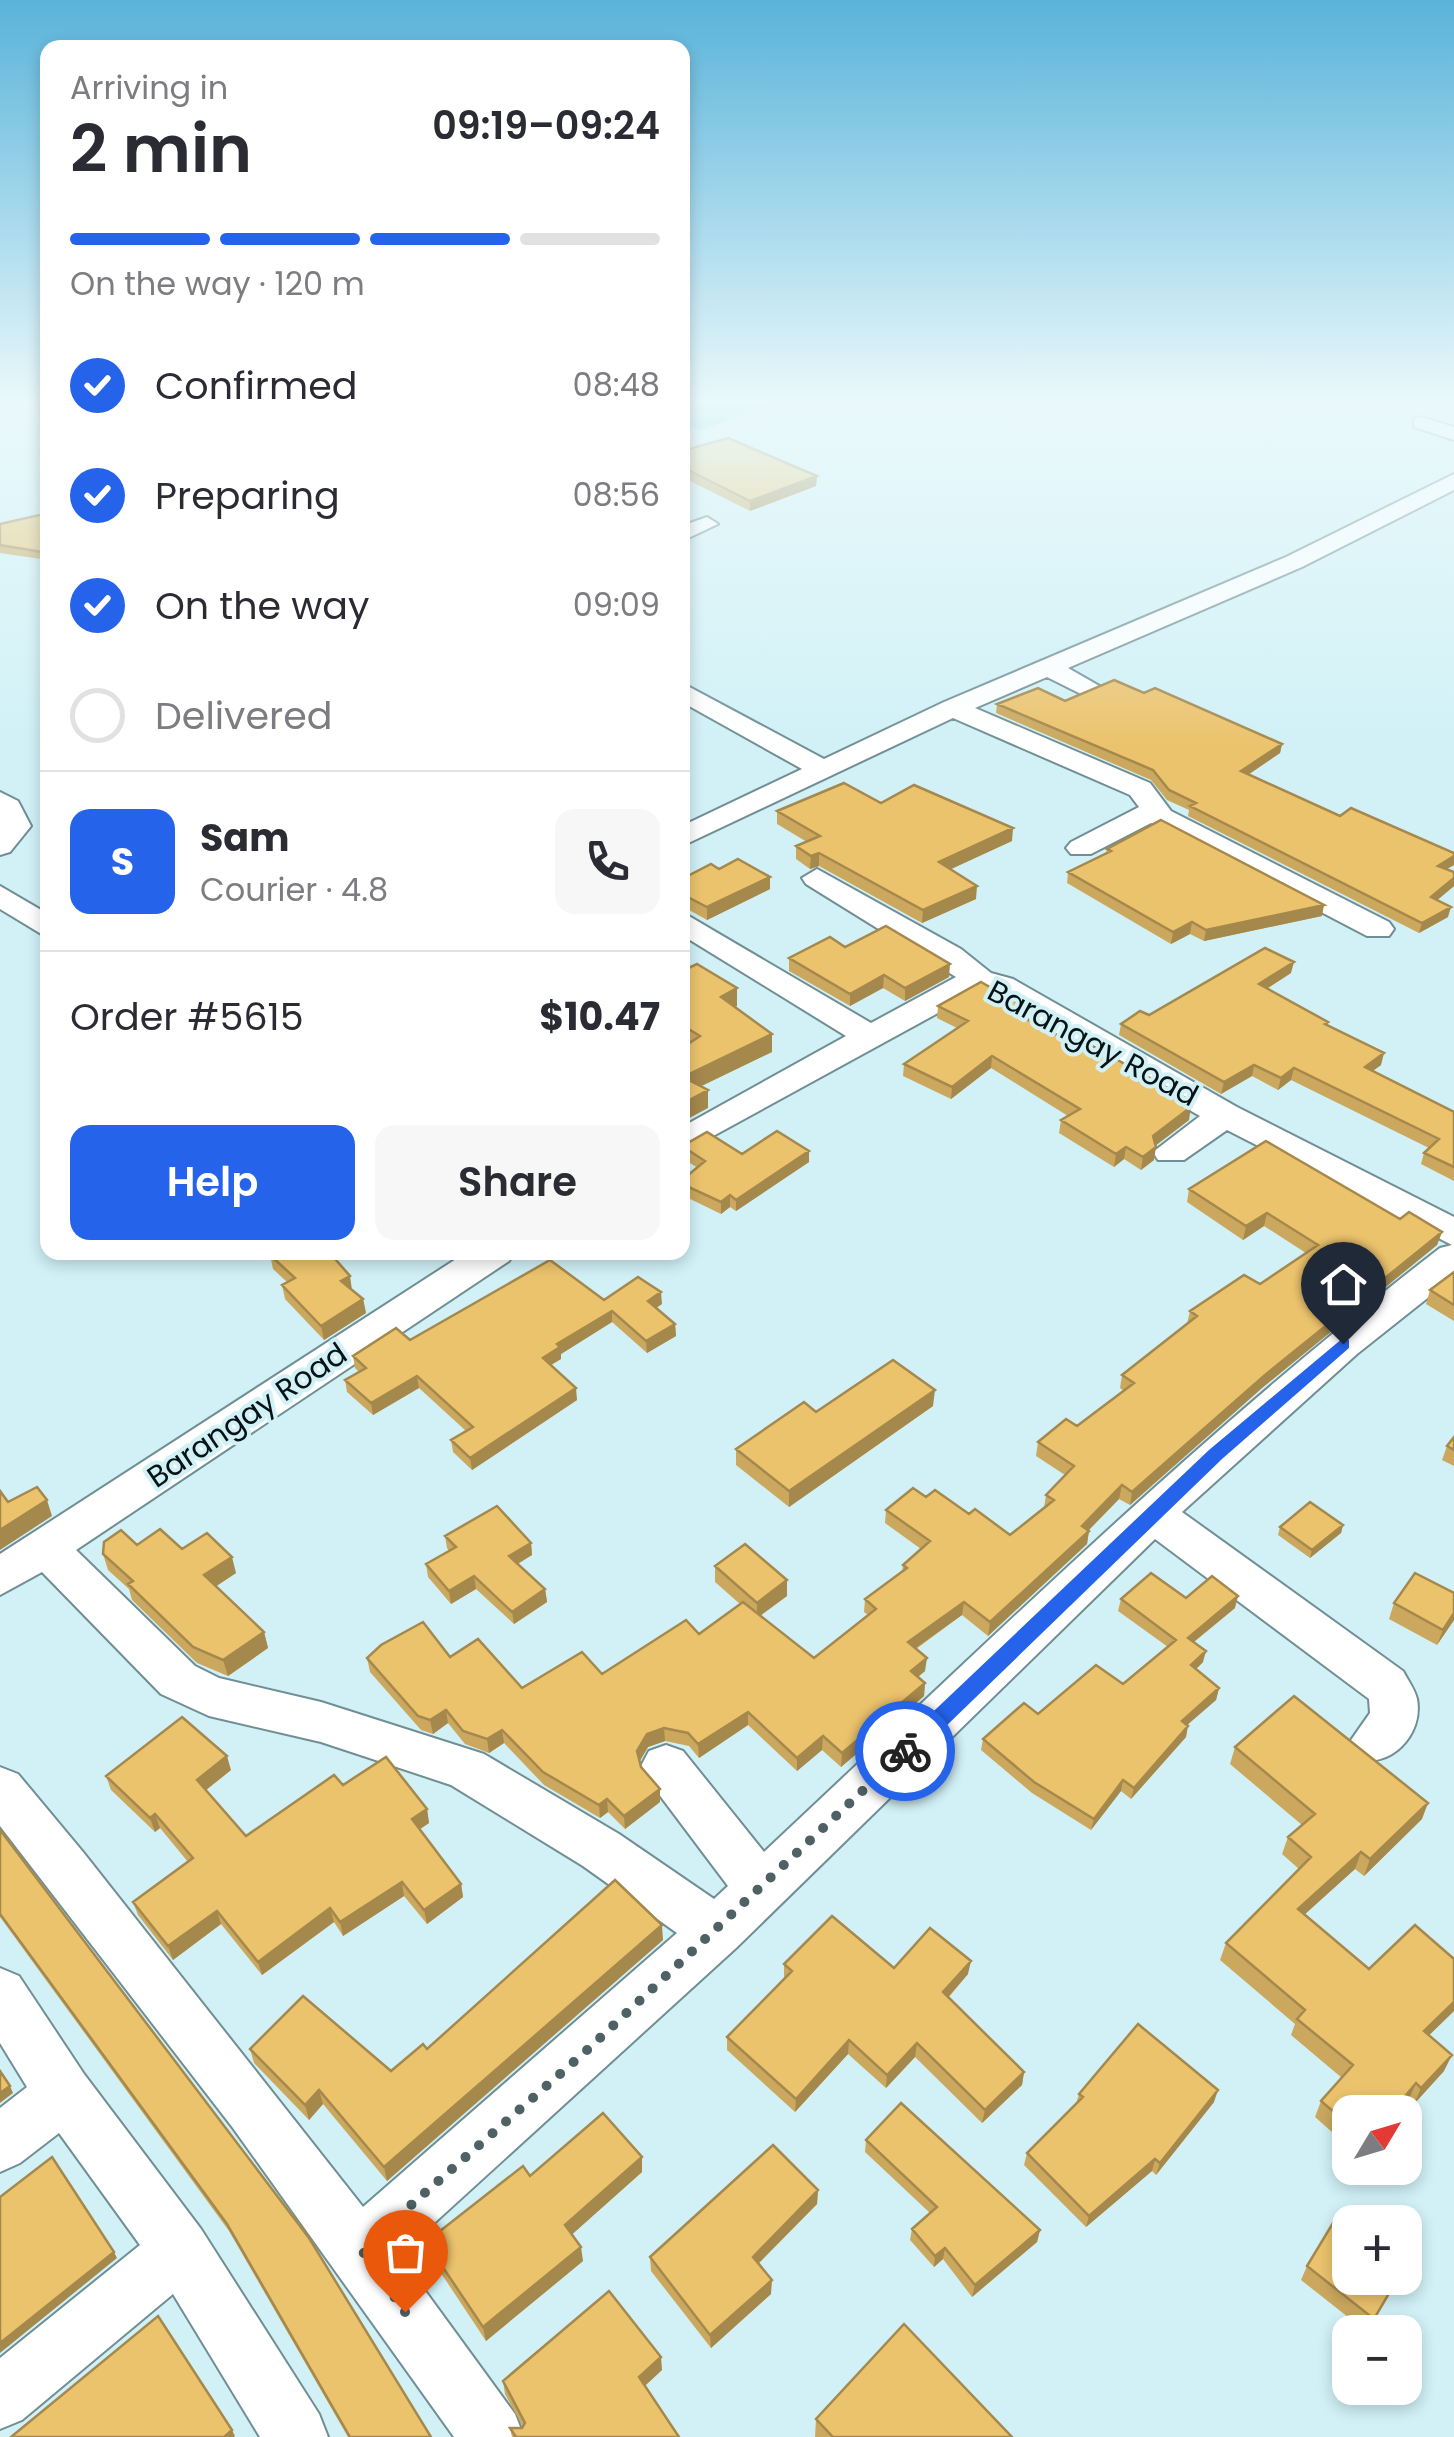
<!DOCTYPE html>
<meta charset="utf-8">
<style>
:root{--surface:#fff;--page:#f7f7f7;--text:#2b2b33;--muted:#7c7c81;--line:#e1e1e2;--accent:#2563eb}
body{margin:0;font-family:Poppins,sans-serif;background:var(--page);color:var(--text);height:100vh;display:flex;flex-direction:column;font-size:38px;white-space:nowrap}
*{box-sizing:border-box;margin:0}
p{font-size:32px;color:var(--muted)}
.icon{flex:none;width:55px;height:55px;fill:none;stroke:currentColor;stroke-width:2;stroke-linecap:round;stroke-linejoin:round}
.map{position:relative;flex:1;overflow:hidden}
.panel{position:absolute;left:40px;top:40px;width:650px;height:1220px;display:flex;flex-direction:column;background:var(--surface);border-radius:20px;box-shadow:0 5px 15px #0003}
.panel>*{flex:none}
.needle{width:65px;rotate:52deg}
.controls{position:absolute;left:1332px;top:2095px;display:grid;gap:20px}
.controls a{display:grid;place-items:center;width:90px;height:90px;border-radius:20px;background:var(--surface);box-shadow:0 5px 15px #0003;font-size:50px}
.pin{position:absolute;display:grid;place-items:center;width:85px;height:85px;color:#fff;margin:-102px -42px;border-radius:50% 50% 50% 0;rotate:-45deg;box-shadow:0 0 10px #0007}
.pin .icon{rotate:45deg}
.courier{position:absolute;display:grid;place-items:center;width:100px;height:100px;margin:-50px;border:8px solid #2563eb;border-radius:50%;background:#fff;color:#222;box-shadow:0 2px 12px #0007}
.summary em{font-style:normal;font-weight:600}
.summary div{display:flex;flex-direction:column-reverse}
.summary{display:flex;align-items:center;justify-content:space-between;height:170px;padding:0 30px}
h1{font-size:65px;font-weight:600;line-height:75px}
.bar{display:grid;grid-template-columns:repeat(4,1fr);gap:15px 10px;align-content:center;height:120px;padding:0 30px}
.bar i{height:12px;border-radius:8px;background:var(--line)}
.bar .active{background:var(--accent)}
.bar p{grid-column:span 4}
.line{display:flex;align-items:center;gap:25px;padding:0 30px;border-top:2px solid var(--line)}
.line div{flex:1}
.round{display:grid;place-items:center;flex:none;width:105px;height:105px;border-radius:20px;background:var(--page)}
ol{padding:0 30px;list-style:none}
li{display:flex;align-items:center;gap:30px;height:110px}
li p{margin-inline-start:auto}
li .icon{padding:10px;border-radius:50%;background:var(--accent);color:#fff;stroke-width:4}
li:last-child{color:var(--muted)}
li i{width:55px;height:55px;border:5px solid var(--line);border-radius:50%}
.cta{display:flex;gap:20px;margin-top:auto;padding:20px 30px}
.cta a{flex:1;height:115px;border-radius:20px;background:var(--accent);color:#fff;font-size:40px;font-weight:600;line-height:115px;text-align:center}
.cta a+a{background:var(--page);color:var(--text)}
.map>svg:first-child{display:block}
</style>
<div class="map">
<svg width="1454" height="2437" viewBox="0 0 1454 2437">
<rect width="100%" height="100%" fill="#d1f1f7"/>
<path fill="#5dd1e3" d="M682,405H772L701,430L683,424Z"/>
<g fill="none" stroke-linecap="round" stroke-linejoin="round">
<defs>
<path id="minor" d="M1421,417L1454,427V440L1414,427V419Z
M1454,474V490L1302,567L1068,668L1103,688L1099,694H1081L1047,677L975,708L1150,783L1171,811L1389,922L1394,929L1389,936H1367L1151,823L1091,854H1071L1066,848L1071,842L1139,807L1130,795L953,718L682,846V826L802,769L682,702V683L824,759L944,702L1286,557Z
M707,517L718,524L682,541V526Z
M0,792L18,801L31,826L10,852L0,855Z
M817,869L961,949L991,973L1013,979L1237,1107L1454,1217V1277L1357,1354L1182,1512L1403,1671C1408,1680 1415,1690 1417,1699C1424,1735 1389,1770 1356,1758L1349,1743L1370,1713L1369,1699L1155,1539L736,1948L399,2255L515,2414L524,2437H454L233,2128L0,1826V1767L18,1774L83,1852L363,2207L677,1933L583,1866L451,1785L321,1742L209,1716L161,1694L42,1572L0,1595V1554L467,1252H514L509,1261L76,1550L195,1666L219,1678L321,1702L484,1754L619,1834L714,1899L728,1886L649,1781L641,1766L649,1751L666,1745L683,1751L764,1852C985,1645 1200,1433 1440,1248L1452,1245L1227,1130L1184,1160H1158L1153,1152L1200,1116L980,990L682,1153V1127L846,1036L682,935V912L871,1023L956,977L806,884L802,878Z
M0,886L48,914V938L0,909Z
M0,1968L19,1976L84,2074L201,2229L319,2414L328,2437H260L173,2294L22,2420L0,2429V2358L140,2245L59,2133L20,2163L0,2172V2108L27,2087L0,2043Z"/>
</defs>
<use href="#minor" stroke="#708e93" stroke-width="4"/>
<use href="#minor" fill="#fff" fill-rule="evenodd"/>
</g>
<path fill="#cba85e" d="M682,451L817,476L816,486L750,511L682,477Z
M48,513V560L0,553V524Z
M1144,693L1282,744L1280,753L1249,774L1340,816L1454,865L1446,869L1454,872V886L1437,900L1448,917L1419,933L1188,816L1189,810L1167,800L1151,780L996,713L997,704L1065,701Z
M881,803L1012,841L951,869L976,899L922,923L819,866L810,869L796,859V846L807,842L777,824V811Z
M1107,849L1322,916L1204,941L1190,934L1171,944L1067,883L1068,872L1106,853Z
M719,869L770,877V889L707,920L682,906V879Z
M845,947L949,977L905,1001L883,988L850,1006L789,971V958Z
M682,971L737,1006L735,1007L772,1034V1052L701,1086L708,1108L687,1045L682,1043Z
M1291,973L1268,988L1328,1025L1381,1065L1372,1071L1454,1112V1181L1421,1164L1424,1153L1429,1148L1291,1080L1278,1090L1252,1076L1221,1094L1119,1035L1121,1024Z
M938,1006L1030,1021L1188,1106L1189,1120L1155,1146L1154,1160L1141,1170L1124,1159L1114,1167L1059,1133L1061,1120L1068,1116L991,1068L951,1099L903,1076L904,1064L957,1028L937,1018Z
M682,1144L742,1154L809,1162L736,1211L730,1207L721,1214L682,1195V1180L698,1168L682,1158Z
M1189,1189L1400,1219L1442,1232L1437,1245L1262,1388L1130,1505L1119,1499L1089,1530L1087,1544L988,1636L962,1615L916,1649L925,1671L918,1677L925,1683L924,1696L841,1767L822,1750L797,1771L748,1725L699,1758L689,1746L665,1741L648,1747L640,1761L641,1767L660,1802L625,1829L608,1812L600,1818L544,1785L504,1743L489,1753L465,1744L448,1723L433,1734L421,1730L370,1672L367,1658L450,1657L522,1688L602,1674L699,1634L740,1604L715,1582V1566L787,1596L760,1616L814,1658L868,1615L864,1612L865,1599L902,1572L903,1565L921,1549L885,1523L886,1510L926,1497L969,1514L1010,1535L1044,1508L1046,1495L1065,1475L1036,1456L1038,1442L1077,1426L1124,1391L1120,1388L1122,1375L1187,1324L1190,1311L1260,1284L1306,1253L1264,1226L1243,1240L1187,1202Z
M270,1255L363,1299L366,1313L324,1340L285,1299L282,1285L287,1282L273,1269Z
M1454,1272V1321L1426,1304L1430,1290Z
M604,1300L662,1304L656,1308L675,1324L676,1336L647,1353L612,1322L561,1354V1359L551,1365L577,1400L472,1470L453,1452L451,1440L466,1431L419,1388L373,1415L347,1392L345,1380L359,1372L355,1368L353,1356L410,1340Z
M933,1406L789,1507L736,1465V1449L816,1412Z
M1454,1437V1466L1442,1460L1447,1446Z
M1343,1525L1341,1533L1310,1558L1278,1535L1280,1527Z
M445,1536L531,1543L532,1555L518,1564L545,1589L547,1602L514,1624L476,1589L451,1604L428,1577L426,1564L449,1551L447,1548Z
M137,1545L182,1549L236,1573L216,1586L264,1632L268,1648L228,1676L197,1663L132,1600L129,1589L108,1570L103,1554Z
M1186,1598L1235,1608L1194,1642L1203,1662L1196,1669L1219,1688L1216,1700L1187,1725L1186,1737L1131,1799L1121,1791L1091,1830L1032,1793L981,1750L983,1739L1038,1714L1123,1684L1168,1647L1118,1611L1121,1599Z
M1394,1603L1454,1620L1437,1645L1389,1619Z
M1235,1747L1422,1819L1364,1876L1355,1869L1304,1914L1369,1969L1454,1959V2011L1429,2035L1444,2071L1414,2104L1409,2099L1398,2112H1350V2148L1315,2117L1321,2101L1342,2078L1291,2035L1295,2024L1220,1960L1226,1943L1299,1869L1282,1854L1288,1837L1302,1825L1230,1764Z
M231,1770L206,1790L246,1836L343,1785L427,1809L429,1823L420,1829L461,1884L463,1897L427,1924L404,1896L343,1936L334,1922L262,1975L221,1924L173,1960L138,1915L133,1902L188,1862L160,1828L155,1832L111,1790L106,1776Z
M0,1830L431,2437H348L229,2231L0,1917Z
M663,1940L387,2181L323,2104L309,2120L254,2063L250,2049L391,2071L427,2049Z
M784,1964L894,1968L968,1974L949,1997L1024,2072L1022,2085L982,2123L915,2057L886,2088L848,2054L795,2112L727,2050V2037L784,1979Z
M1079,2094L1214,2102L1156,2175L1152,2171L1086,2227L1024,2165L1027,2153L1076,2104Z
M866,2140L1040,2230L1037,2242L972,2297L943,2259L934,2267L910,2240L912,2229L930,2213L865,2152Z
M642,2157V2172L572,2234L583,2261L486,2341L429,2255L426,2242L530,2176Z
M818,2190L817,2204L758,2264L771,2294L711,2348L651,2271L650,2257Z
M1307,2266L1399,2278L1367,2332L1301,2280Z
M662,2370L645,2386L679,2437H512L510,2428H522L523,2427L505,2394L503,2381Z
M816,2419L1012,2437H815Z"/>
<path fill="#a5884c" d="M817,476L816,486L750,511V501Z
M1282,744L1280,753L1239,781L1241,771Z
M1013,828L1012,841L938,875L939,862Z
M819,853V866L810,869L811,856Z
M1454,856V865L1435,876L1438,866Z
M770,877V889L707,920V907Z
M1454,878V886L1428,908L1431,897Z
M977,886L976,899L922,923L923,910Z
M1324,905L1322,916L1204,941L1206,930Z
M1451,907L1448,917L1419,933L1422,923Z
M1192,922L1190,934L1171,944L1173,932Z
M1294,962L1291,973L1257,995L1259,984Z
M950,964L949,977L905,1001V988Z
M884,975L883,988L850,1006V994Z
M737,988V1006L721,1015V997Z
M772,1034V1052L683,1095V1077Z
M1384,1053L1381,1065L1362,1079L1365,1067Z
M992,1056L991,1068L951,1099L952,1087Z
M1254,1065L1252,1076L1221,1094L1224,1082Z
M1294,1068L1291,1080L1278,1090L1281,1078Z
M708,1090V1108L682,1122V1104Z
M1189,1100L1187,1110L1191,1107L1189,1120L1151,1149L1153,1136L1184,1103Z
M1126,1147L1124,1159L1114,1167L1116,1154Z
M1156,1147L1154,1160L1141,1170L1143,1157Z
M809,1151V1162L736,1211V1200Z
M730,1195V1207L721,1214V1202Z
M1267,1213L1264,1226L1243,1240L1246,1226Z
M1442,1232L1437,1245L1262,1388L1130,1505L1132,1492L1265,1375Z
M350,1276L352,1290L341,1281Z
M661,1292L662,1304L648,1313V1301Z
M363,1299L366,1313L324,1340L321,1326Z
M612,1311V1322L561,1354V1359L544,1369L543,1358L557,1344Z
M675,1324L676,1336L647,1353L646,1341Z
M417,1376L419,1388L373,1415L371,1403Z
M576,1388L577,1400L472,1470L470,1458Z
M935,1390L933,1406L789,1507V1491Z
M1122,1485L1119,1499L1080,1539L1082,1526Z
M47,1500L52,1516L0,1550V1530Z
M1343,1525L1341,1533L1310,1558L1312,1550Z
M1089,1531L1087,1544L988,1636L990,1622Z
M531,1543L532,1555L510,1568L509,1556Z
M232,1557L236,1573L209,1591L204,1575Z
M474,1576L476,1589L451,1604L449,1591Z
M787,1580V1596L757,1618V1603Z
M545,1589L547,1602L514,1624L512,1612Z
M1238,1596L1235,1608L1185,1649L1188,1638Z
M964,1602L962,1615L906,1655L908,1642Z
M1454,1613V1620L1437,1645L1443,1630Z
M264,1632L268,1648L228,1676L223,1660Z
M1206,1651L1203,1662L1188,1677L1191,1665Z
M927,1658L925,1671L909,1684L911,1671Z
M925,1683L924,1696L841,1767L842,1753Z
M1219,1688L1216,1700L1179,1732L1182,1721Z
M446,1710L448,1723L433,1734L430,1720Z
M748,1712V1725L699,1758L698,1744Z
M1188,1726L1186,1737L1131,1799L1134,1788Z
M664,1728L665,1741L648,1747L638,1764L637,1751L647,1734Z
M502,1730L504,1743L489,1753L487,1739Z
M823,1736L822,1750L797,1771V1758Z
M227,1756L231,1770L201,1794L197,1780Z
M1123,1780L1121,1791L1091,1830L1094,1819Z
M660,1789V1802L625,1829L624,1816Z
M607,1799L608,1812L600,1818L599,1805Z
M1428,1803L1422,1819L1364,1876L1370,1859Z
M427,1809L429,1823L414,1833L412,1819Z
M155,1814L160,1828L155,1832L150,1818Z
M1361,1852L1355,1869L1292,1926L1298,1909Z
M402,1882L404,1896L343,1936L340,1922Z
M461,1884L463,1897L427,1924L424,1910Z
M330,1908L334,1922L262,1975L258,1962Z
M217,1911L221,1924L173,1960L168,1946Z
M662,1925L663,1940L387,2181L384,2167Z
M971,1961L968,1974L941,2005L943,1992Z
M1454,2002V2011L1417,2047L1424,2031Z
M849,2040L848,2054L795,2112L796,2099Z
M917,2043L915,2057L886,2088L887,2075Z
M1452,2055L1444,2071L1414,2104L1421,2088Z
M1024,2072L1022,2085L982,2123L985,2110Z
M1416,2083L1409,2099L1398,2112H1392Z
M10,2086L13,2093L0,2103V2093Z
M319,2090L323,2104L309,2120L305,2105Z
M1218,2090L1214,2102L1156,2175L1160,2163Z
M642,2157V2172L567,2239L565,2225Z
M1155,2159L1152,2171L1086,2227L1089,2216Z
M818,2190L817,2204L752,2270L753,2257Z
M1040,2230L1037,2242L972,2297L975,2285Z
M581,2247L583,2261L486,2341L483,2327Z
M945,2248L943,2259L934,2267L935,2256Z
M114,2252L117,2258L0,2353V2343Z
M772,2280L771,2294L711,2348L710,2335Z
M661,2357L662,2370L640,2390L639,2377Z
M232,2430L235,2436L234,2437H224Z"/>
<path fill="#ecc36d" stroke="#a5884c" stroke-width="2.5" d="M728,438L817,476L750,501L682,467V451Z
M48,513V553L0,545V524Z
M1114,680L1144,693L1155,688L1282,744L1241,771L1340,816L1351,808L1454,853V856L1438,866L1454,872V878L1431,897L1451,907L1422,923L1190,806L1196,803L1169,790L1153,770L997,704L1038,688L1065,701Z
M844,783L881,803L914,785L1013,828L939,862L977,886L923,910L819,853L811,856L796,846L820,836L777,811Z
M1161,820L1324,905L1206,930L1192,922L1173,932L1068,872L1111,851L1107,849Z
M738,859L770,877L707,907L682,894V879L711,864L719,869Z
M886,926L950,964L905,988L884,975L850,994L789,958L830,937L845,947Z
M1265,948L1294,962L1259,984L1328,1022L1325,1024L1384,1053L1365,1067L1454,1112V1167L1424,1153L1439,1139L1294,1068L1281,1078L1254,1065L1224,1082L1121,1024L1140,1011L1149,1015Z
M697,964L737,988L721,997L772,1034L683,1077L708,1090L682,1104V1048L700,1036L682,1025V971Z
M981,982L1032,1011L1022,1017L1083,1048L1089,1044L1189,1100L1184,1103L1191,1107L1153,1136L1156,1147L1143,1157L1126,1147L1116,1154L1061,1120L1080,1109L992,1056L952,1087L904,1064L968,1021L938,1006Z
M777,1131L809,1151L736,1200L730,1195L721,1202L682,1184V1180L705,1161L682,1146V1144L684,1145L707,1132L742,1154Z
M1266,1141L1400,1219L1409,1212L1442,1232L1265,1375L1132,1492L1122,1485L1082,1526L1089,1531L990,1622L964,1602L908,1642L927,1658L911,1671L925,1683L842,1753L823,1736L797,1758L748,1712L698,1744L688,1733L664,1728L647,1734L637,1751L641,1767L660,1789L624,1816L607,1799L599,1805L543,1772L502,1730L487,1739L463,1731L446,1710L430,1720L418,1716L367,1658L381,1645L423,1622L450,1657L478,1639L522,1688L582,1652L602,1674L686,1620L699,1634L743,1602L814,1658L876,1609L865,1599L907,1568L903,1565L930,1541L886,1510L913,1488L926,1497L935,1490L969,1514L975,1509L1010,1535L1054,1500L1046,1495L1074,1466L1038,1442L1066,1419L1077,1426L1134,1383L1122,1375L1197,1316L1190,1311L1244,1275L1260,1284L1318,1245L1267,1213L1246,1226L1189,1189Z
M276,1252H329L350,1276L341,1281L363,1299L321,1326L282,1285L295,1278L270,1255Z
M550,1260L604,1300L638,1277L661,1292L648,1301L675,1324L646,1341L612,1311L557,1344L560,1347L543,1358L576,1388L470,1458L451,1440L473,1427L417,1376L371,1403L345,1380L366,1368L353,1356L396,1328L410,1340Z
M1454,1272V1305L1430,1290Z
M893,1360L935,1390L789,1491L736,1449L804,1402L816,1412Z
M1454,1437V1450L1447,1446Z
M37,1487L47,1500L0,1530V1491L8,1502Z
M1310,1502L1343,1525L1312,1550L1280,1527Z
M497,1506L531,1543L509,1556L545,1589L512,1612L474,1576L449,1591L426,1564L456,1547L445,1536Z
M160,1529L182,1549L207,1533L232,1557L204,1575L264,1632L223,1660L193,1647L128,1584L133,1581L103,1554L104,1542L121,1530L137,1545Z
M745,1544L787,1580L757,1603L715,1566Z
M1151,1573L1186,1598L1212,1576L1238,1596L1188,1638L1206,1651L1191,1665L1219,1688L1182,1721L1188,1726L1134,1788L1123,1780L1094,1819L1034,1782L983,1739L1024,1703L1038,1714L1096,1665L1123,1684L1176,1640L1121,1599Z
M1415,1573L1454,1593V1613L1443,1630L1394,1603Z
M1294,1696L1428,1803L1370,1859L1361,1852L1298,1909L1369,1969L1415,1925L1454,1959V2002L1424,2031L1452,2055L1421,2088L1416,2083L1392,2112H1350V2126L1321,2101L1353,2065L1297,2019L1305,2010L1226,1943L1311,1857L1288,1837L1315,1814L1235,1747Z
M182,1717L227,1756L197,1780L246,1836L334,1775L343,1785L386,1757L427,1809L412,1819L461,1884L424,1910L402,1882L340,1922L330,1908L258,1962L217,1911L168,1946L133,1902L193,1858L155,1814L150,1818L106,1776Z
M0,1830L309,2238L431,2437H350L227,2224L0,1914Z
M615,1880L662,1925L384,2167L319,2090L305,2105L250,2049L303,1996L391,2071L423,2044L427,2049Z
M832,1916L894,1968L930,1928L971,1961L943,1992L1024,2072L985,2110L917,2043L887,2075L849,2040L796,2099L727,2037L792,1971L784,1964Z
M1138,2024L1218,2090L1160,2163L1155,2159L1089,2216L1027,2153L1083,2097L1079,2094Z
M0,2071L10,2086L0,2093Z
M901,2103L1040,2230L975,2285L945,2248L935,2256L912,2229L937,2207L866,2140Z
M603,2113L642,2157L565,2225L581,2247L483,2327L426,2242L523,2166L530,2176Z
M773,2145L818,2190L753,2257L772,2280L710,2335L650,2257Z
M52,2157L114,2252L0,2343V2197Z
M1339,2213L1352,2222H1350V2278H1398L1374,2319L1307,2266Z
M609,2291L661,2357L639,2377L679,2437H516L510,2428H522L525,2423L503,2381Z
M158,2316L232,2430L224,2437H11Z
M904,2324L1012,2437H833L816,2419Z"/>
<linearGradient id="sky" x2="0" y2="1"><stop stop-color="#59b3da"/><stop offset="0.54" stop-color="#eaf9fb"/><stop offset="1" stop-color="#eaf9fb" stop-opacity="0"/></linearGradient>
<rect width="1454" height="746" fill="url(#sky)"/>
<path fill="#2563eb" d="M1343,1338L1349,1340V1348L1222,1459L913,1758H898V1745L1209,1450Z"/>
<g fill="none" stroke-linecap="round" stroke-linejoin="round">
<path stroke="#4e6164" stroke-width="10" stroke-dasharray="0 18" d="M405,2312L361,2249L585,2052L905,1751"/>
</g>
<g text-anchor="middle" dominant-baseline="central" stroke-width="8" stroke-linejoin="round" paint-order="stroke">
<g font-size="30" fill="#081315" stroke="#d1f1f7">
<text transform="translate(1093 1043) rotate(28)">Barangay Road</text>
<text transform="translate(247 1415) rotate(-34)">Barangay Road</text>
</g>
</g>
</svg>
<div class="controls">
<a><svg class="needle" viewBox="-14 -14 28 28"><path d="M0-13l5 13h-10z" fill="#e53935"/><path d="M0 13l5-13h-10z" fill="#7c7c81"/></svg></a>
<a>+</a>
<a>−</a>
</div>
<div class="pin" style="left:405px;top:2312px;background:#ea580c"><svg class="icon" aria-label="bag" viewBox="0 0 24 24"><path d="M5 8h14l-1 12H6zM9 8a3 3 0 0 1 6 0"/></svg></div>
<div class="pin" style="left:1343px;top:1344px;background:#1f2937"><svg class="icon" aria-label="home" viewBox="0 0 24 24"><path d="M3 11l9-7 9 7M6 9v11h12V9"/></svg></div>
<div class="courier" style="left:905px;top:1751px"><svg class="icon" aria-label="bike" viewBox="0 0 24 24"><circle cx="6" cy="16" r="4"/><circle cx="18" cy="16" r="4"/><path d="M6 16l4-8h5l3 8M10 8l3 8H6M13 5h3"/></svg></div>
<section class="panel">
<div class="summary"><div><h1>2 min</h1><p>Arriving in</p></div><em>09:19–09:24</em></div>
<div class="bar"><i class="active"></i><i class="active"></i><i class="active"></i><i></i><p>On the way · 120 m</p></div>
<ol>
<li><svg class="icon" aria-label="check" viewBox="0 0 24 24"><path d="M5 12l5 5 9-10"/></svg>Confirmed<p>08:48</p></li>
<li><svg class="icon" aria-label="check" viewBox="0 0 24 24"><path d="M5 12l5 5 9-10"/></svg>Preparing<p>08:56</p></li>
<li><svg class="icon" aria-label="check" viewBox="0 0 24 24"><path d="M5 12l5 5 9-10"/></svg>On the way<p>09:09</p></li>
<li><i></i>Delivered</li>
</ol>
<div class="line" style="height:180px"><b class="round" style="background:var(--accent);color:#fff">S</b><div><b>Sam</b><p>Courier · 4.8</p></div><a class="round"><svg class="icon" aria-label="phone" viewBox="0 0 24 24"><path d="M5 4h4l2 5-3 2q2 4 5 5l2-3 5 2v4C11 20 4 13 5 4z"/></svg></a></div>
<div class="line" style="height:130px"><div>Order #5615</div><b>$10.47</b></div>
<div class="cta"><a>Help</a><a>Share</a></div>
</section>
</div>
